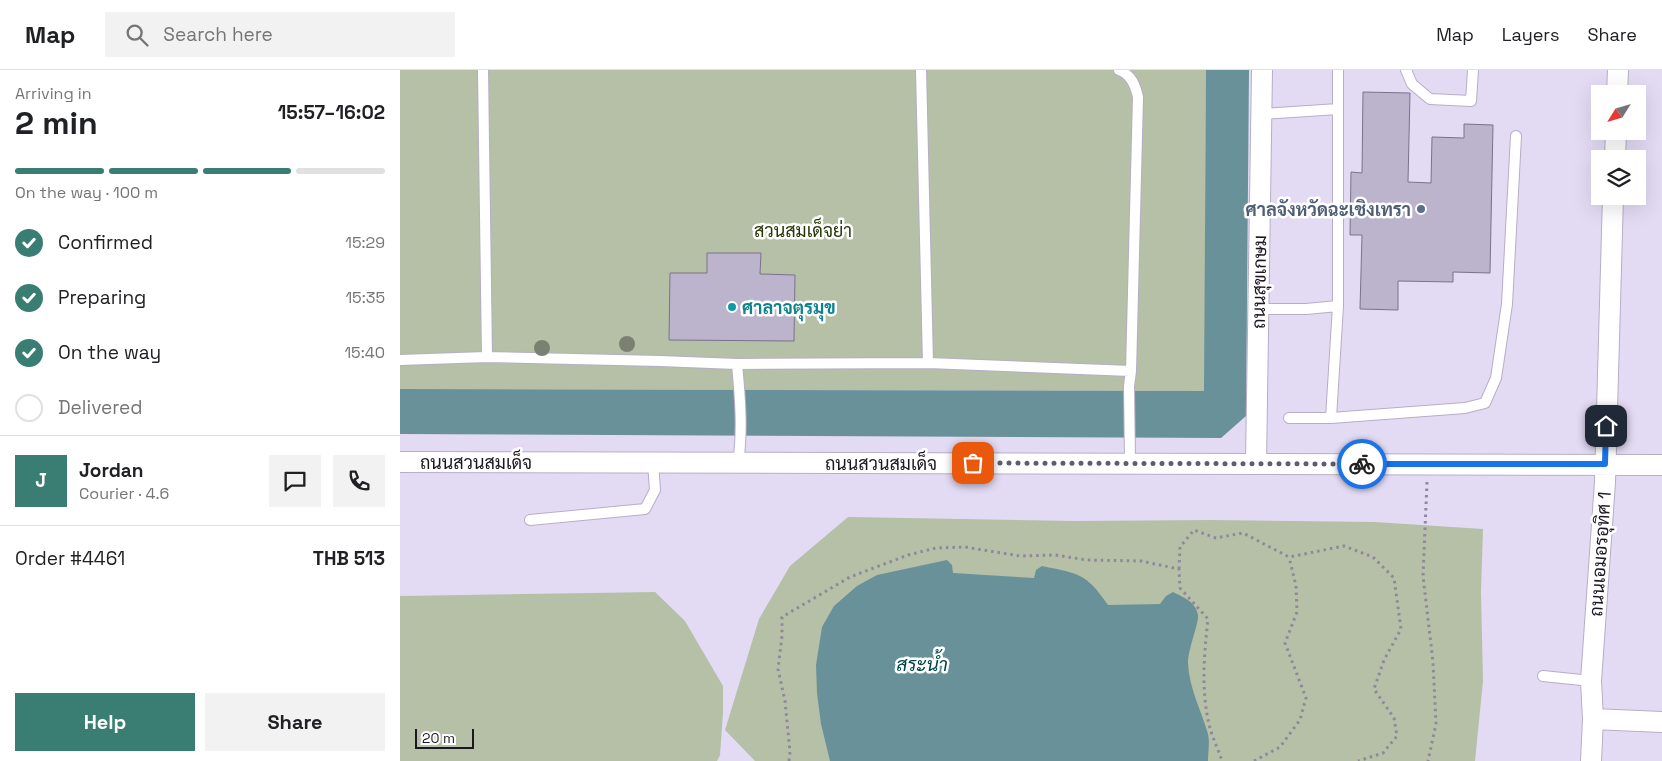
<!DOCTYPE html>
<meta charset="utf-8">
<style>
:root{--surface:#fff;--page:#f2f2f2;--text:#202124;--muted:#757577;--line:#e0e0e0;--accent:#3a7e73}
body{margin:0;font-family:"Space Grotesk",Sarabun,sans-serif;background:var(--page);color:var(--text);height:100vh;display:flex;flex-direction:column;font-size:19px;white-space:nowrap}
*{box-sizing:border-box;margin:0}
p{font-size:16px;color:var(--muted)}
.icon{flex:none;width:28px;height:28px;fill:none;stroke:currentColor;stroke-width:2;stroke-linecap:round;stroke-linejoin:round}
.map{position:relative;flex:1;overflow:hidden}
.side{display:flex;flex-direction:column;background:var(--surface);width:400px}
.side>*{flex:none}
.needle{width:32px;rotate:233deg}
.fabs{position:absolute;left:1191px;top:15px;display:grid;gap:10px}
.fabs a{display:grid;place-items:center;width:55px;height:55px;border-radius:0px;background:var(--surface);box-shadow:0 5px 20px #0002;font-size:25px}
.scale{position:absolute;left:15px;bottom:12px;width:59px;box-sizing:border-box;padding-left:5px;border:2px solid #1b1821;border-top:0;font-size:14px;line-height:18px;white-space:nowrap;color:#1b1821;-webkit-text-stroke:4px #fff;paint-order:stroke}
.pin{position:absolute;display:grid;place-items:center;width:42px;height:42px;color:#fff;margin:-21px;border-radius:10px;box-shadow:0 2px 8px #0006}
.courier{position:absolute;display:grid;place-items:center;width:50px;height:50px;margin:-25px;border:4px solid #1a73e8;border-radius:50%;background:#fff;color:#222;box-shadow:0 1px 6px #0007}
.overview em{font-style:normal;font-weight:700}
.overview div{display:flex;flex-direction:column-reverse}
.overview{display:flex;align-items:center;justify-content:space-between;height:85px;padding:0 15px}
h1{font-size:32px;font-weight:700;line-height:38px}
.bar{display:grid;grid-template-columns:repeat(4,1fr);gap:8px 5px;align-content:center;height:60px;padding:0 15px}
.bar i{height:6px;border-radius:4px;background:var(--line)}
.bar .selected{background:var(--accent)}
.bar p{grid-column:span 4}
.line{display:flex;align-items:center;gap:12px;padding:0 15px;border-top:1px solid var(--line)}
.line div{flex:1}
.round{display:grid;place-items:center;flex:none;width:52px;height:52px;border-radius:0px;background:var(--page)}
ol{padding:0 15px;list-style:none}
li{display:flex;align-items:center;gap:15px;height:55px}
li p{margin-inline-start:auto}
li .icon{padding:5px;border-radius:50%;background:var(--accent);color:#fff;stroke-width:4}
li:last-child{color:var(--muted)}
li i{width:28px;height:28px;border:2px solid var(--line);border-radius:50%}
.button{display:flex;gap:10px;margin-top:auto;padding:10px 15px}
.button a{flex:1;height:58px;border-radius:0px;background:var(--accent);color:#fff;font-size:20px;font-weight:700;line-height:58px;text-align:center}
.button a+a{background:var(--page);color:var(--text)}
header{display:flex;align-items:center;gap:30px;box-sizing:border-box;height:70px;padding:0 25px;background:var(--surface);border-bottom:1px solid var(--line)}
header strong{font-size:24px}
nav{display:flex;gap:28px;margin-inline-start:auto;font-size:18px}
.search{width:350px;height:45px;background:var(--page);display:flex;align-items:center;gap:12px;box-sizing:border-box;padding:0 18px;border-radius:0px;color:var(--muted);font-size:19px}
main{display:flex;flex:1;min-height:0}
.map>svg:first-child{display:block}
</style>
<header>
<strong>Map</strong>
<div class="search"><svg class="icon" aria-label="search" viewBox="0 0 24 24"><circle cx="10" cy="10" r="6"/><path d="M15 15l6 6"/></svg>Search here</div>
<nav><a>Map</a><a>Layers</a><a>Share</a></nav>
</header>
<main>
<section class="side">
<div class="overview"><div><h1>2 min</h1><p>Arriving in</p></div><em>15:57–16:02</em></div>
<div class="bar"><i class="selected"></i><i class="selected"></i><i class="selected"></i><i></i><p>On the way · 100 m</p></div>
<ol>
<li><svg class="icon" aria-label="check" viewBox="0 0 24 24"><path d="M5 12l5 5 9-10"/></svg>Confirmed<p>15:29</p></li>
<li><svg class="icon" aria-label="check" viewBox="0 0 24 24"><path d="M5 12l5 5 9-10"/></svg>Preparing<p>15:35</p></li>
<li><svg class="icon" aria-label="check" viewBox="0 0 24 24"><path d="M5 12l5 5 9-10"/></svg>On the way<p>15:40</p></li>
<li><i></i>Delivered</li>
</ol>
<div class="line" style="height:90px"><b class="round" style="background:var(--accent);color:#fff">J</b><div><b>Jordan</b><p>Courier · 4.6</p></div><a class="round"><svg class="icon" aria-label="chat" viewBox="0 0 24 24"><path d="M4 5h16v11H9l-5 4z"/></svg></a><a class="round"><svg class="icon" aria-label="phone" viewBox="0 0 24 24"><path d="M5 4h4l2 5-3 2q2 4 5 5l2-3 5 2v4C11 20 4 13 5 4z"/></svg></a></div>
<div class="line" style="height:65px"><div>Order #4461</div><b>THB 513</b></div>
<div class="button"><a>Help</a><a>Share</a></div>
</section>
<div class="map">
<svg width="1262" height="691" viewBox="0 0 1262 691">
<rect width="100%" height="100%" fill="#e3dbf4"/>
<path fill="#b5c0a7" d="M0,0H806L805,321L0,319Z
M448,447L674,451L812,450L975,452L1083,459L1081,522L1083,611L1075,691H355L325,660L359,549L390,496Z
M255,522L285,551L323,616V643L320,685L317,691H0V526Z"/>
<path fill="#699199" d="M806,0H849L846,346L821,368L0,364V319L804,321Z
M547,490L552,495L553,503L634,508L636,500L642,496C679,504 685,502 708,535L760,534L766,526L773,522C783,527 796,532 798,545C799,553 788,579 788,593C789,618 801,640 808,664C810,672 808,682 808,691H430L421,654L417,623L416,595L422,557L434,536L457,516L477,505Z"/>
<path fill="#bcb4cc" stroke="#7a7289" d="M963,22L1010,23L1008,112L1031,113L1032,67L1064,68V54L1093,55L1090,203L1053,202V212L998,211V240L960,239L962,165H950L951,102L962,103Z
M307,183H361L360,204L395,205L394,271L269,270L270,203H307Z"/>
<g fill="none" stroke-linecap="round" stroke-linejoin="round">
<defs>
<path id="lane" d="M83,0L87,287
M521,0L528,293
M719,0C731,5 735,14 738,27L731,301L729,316L730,394
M1006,0L1012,14L1030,29L1071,31L1073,0
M861,44L938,39
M859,239H906L938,236
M0,290L87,287L260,291L337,294L528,293L731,301
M337,294C340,326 343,361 338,393
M889,348H931L1065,338L1085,333L1096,308L1107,234L1116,66
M931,348L938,236V0
M130,450L245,439L255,420L253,393
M1143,606L1191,611"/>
<path id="street" d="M1217,24L1218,0
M1215,89L1216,61
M0,392L1262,395
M856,394L862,0
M1193,649L1262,652
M1191,691L1193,649L1191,611L1205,412L1213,126"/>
</defs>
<use href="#lane" stroke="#b6aec6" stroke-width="12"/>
<use href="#street" stroke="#b6aec6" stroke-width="22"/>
<path stroke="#8e889a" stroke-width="3" stroke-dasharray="2.5 4" stroke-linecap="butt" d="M1027,412L1023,506L1033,592L1036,654L1028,691
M779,499L780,477L794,460L816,468L843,463L889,487L944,476L973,487L994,508L1001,559L984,590L974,619L994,648L997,666L983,683L958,691
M389,691L390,682L385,631L378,599L382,566V547L450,507L508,485L536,478L565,477L620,486L655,485L687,490L741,491L779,499L780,518L808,549C804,584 801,620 809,654C812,667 818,679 822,691
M854,691L880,677L900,650L906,628L885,573L897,542L896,516L889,487"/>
<use href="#lane" stroke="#fff" stroke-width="10"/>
<use href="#street" stroke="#fff" stroke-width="20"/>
</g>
<g fill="#7b8171">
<circle cx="227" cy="274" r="8"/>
<circle cx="142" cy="278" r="8"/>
</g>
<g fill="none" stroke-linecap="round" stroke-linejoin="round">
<path stroke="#615c6b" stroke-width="5" stroke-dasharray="0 9" d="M573,393L962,394"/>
<path stroke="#1a73e8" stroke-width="6" d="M962,394H1205L1206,356"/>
</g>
<circle fill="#5c6f8a" stroke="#fff" stroke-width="2" cx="1021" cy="139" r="5"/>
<circle fill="#0f9aa8" stroke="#fff" stroke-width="2" cx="332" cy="237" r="5"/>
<g text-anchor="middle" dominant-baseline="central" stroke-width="5" stroke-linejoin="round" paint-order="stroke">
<g font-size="18" font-weight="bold" fill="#4e5e75" stroke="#fff" text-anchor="end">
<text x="1011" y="139">ศาลจังหวัดฉะเชิงเทรา</text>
</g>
<g font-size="18" fill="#263705" stroke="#fff">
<text x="403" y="160">สวนสมเด็จย่า</text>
</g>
<g font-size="18" fill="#1b1821" stroke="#fff">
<text transform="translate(859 212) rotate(-89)">ถนนสุขเกษม</text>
<text x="76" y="392">ถนนสวนสมเด็จ</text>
<text x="481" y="393">ถนนสวนสมเด็จ</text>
<text transform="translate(1200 484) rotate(-86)">ถนนเอมอรอุทิศ 1</text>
</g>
<g font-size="18" font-weight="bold" fill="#0d838f" stroke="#fff" text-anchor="start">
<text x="342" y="237">ศาลาจตุรมุข</text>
</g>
<g font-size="19" font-style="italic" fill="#01434d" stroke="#fff">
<text x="522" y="594">สระน้ำ</text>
</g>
</g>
</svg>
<div class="fabs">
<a><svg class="needle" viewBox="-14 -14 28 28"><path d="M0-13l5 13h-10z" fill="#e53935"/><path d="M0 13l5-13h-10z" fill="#757577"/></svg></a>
<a><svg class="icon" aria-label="layers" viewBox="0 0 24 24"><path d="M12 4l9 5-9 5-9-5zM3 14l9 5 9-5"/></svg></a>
</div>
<div class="scale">20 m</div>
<div class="pin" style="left:573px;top:393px;background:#ea580c"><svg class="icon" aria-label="bag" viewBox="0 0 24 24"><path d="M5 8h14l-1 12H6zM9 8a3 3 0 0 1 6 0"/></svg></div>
<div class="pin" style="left:1206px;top:356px;background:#1f2937"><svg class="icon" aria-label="home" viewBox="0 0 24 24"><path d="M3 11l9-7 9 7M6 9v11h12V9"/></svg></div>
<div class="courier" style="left:962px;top:394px"><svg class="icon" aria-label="bike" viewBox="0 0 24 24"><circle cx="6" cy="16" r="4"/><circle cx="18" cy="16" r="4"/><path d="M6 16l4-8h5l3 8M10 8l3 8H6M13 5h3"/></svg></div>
</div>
</main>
